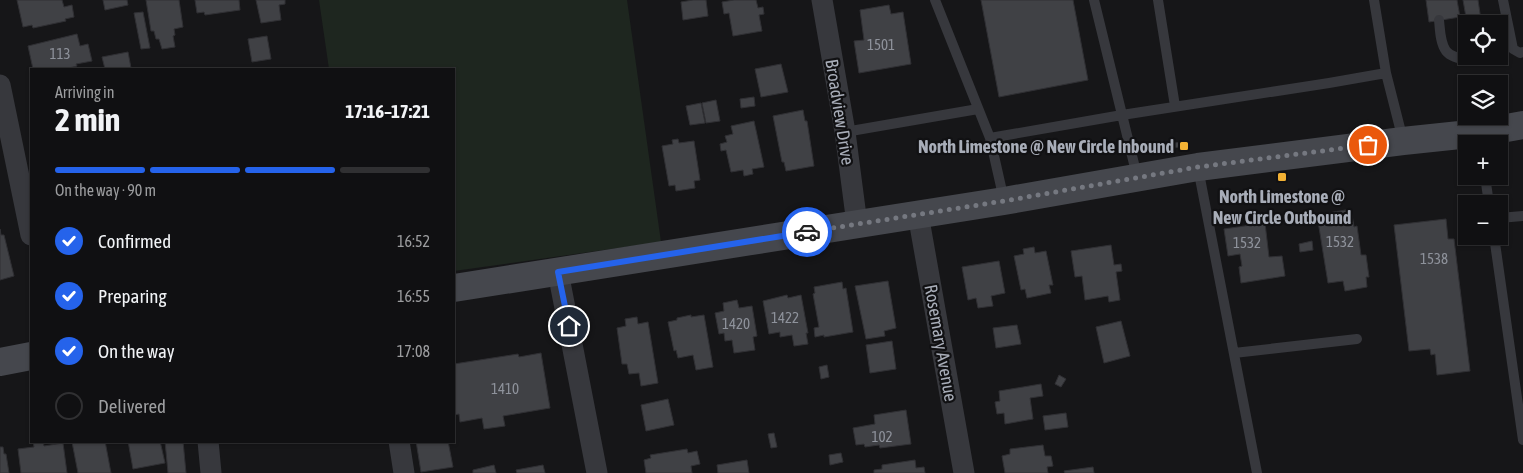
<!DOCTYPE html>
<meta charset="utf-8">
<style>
:root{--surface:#101012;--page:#19191b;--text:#f1f3f6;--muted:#9c9d9f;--line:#303032;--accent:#2563eb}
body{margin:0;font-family:"Asap Condensed",sans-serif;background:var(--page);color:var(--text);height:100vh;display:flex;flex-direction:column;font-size:19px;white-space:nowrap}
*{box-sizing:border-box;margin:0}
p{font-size:16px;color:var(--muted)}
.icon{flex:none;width:28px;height:28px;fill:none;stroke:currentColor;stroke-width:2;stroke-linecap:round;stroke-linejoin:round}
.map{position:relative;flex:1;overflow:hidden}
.drawer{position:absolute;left:30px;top:68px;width:425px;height:375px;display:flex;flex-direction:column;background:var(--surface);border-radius:0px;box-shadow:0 1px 4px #0004,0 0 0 1px var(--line)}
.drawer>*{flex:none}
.fabs{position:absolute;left:1458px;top:15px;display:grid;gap:10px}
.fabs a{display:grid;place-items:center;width:50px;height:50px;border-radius:0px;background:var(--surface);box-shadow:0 1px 4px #0004,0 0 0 1px var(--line);font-size:25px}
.pin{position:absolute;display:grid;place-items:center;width:42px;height:42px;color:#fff;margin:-21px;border:2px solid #fff;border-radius:50%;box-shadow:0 1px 5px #0007}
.courier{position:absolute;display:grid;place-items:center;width:50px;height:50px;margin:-25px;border:4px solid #2563eb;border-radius:50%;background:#fff;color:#222;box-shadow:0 1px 6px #0007}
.summary em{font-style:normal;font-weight:700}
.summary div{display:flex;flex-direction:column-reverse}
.summary{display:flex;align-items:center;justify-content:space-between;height:85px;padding:0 25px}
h1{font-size:32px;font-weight:700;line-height:38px}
.bar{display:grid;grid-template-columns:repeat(4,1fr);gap:8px 5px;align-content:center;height:60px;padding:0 25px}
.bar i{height:6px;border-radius:4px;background:var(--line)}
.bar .on{background:var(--accent)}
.bar p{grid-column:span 4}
ol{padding:0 25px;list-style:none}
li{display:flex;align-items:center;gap:15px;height:55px}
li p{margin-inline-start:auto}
li .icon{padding:5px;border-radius:50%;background:var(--accent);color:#fff;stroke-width:4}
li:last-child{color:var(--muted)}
li i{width:28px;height:28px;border:2px solid var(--line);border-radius:50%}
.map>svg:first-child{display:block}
</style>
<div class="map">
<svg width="1523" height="473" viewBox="0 0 1523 473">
<rect width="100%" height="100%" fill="#161618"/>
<path fill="#1e261f" d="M319,0H627L661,242L454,271V69H329Z"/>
<path fill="#404145" stroke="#303034" d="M17,0H62L64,7L72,5L74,17L65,19L66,21L33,28L32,25L23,27Z
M103,0H127L128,5L105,10Z
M146,0H179L183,27L174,29L175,35L173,36L175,47L162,49L159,39H156L154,31H151Z
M195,0H239L240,10L205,15L204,12L197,13Z
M256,0H285V4L279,5L281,20L261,23Z
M693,0H706L708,16L683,20L681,2Z
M734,0H756L758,8L763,7L764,14L759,15L762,31L733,36L729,13L724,14L722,2Z
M981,0H1073L1088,80L999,97Z
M1426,0H1457L1460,17L1429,22Z
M1463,0H1478L1481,20L1467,23Z
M889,5L891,14L903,12L911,64L859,73L854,41L864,40L860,10Z
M143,12L150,48L141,49L134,13Z
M77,34L80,46L88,44L92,61L76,64L77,66L65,69H33L28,46Z
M267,36L271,59L252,62L248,39Z
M128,52L131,68L105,69L102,57Z
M781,64L788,92L761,97L755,69Z
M754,97L755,106L741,108L740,99Z
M716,100L720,121L706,123L702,103Z
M701,103L705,123L690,125L686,106Z
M803,110L805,121H807L814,166L786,171L784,162H782L773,116Z
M754,121L764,167L752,169L753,174L744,176L743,170L731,172L726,150L721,151L720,144L727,142L725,136L733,134L731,126Z
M678,139L679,143L694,141L700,180L694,181L695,188L676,191L675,185L669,186L662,146L673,144L672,140Z
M1182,142L1183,146L1174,148L1173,143Z
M1351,209L1354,227L1357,226L1361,255H1366L1369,277H1366L1367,287L1345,291L1343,281L1328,283L1317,215Z
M1446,219L1448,239H1454L1470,371L1437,375L1435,354L1431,355L1430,349L1409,351L1394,225Z
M1265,223L1269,257L1282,256L1285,276L1241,283L1239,267L1242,266L1240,254L1228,256L1224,229Z
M0,229L1,235H4L14,276L0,280Z
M1312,241L1313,250L1300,252L1299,244Z
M1111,245L1114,265L1121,264L1122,271L1116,272L1120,300L1109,302L1108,296L1085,300L1082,276L1075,277L1071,251Z
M1034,247L1035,253L1046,251L1053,285H1049L1051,293L1027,298L1025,289L1021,290L1014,256L1024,254L1023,249Z
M999,261L1005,293L991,296L993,306L978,308L976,298L968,300L962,267Z
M888,281L896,328L884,331L885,336L866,339L855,286Z
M842,282L843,289L846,288L853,332L824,337V335L815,337L814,328L819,327L813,294L815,293L814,287Z
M787,295L788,298L801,295L808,333H806L808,344L794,346L792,335L780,337V332L769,334L763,301Z
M737,300L739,308L752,306L757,336L753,337L755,350L734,353L732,340L725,341L724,333L719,334L715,313L724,311L723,303Z
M691,315V317L704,315L713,367L696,370L693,355L678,358L676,350L674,351L668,322L677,320V318Z
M637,317L638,324L648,322L658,383L641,386L639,373L629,374L627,364H622L617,328L626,326L625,319Z
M1121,321L1130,356L1104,363L1096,327Z
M1017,325L1021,344L996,348L993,328Z
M892,341L896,369L870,373L866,345Z
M541,353L550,408L503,416L505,426L484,429L482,418L460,422L459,414L454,415V364L518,354L519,357Z
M827,365L829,377L821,379L819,367Z
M1059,375L1066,379L1061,387L1055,384Z
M1041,384L1043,396L1030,398L1033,419L1005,424L1004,413L997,414L995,402L1000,401L999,391Z
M668,399L674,425L646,431L641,405Z
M906,410L911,444L880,448L879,445L865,447L864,444L856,445L853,428L875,424L874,415Z
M1066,413L1068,427L1045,430L1043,416Z
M774,433L777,447L771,448L768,434Z
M33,441H43L44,446L63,443L67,473H21L18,449L34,447Z
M76,441H105L111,473H78L72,442Z
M128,441H160L165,463L133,469Z
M165,441H183L186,473H168Z
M416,441H448L453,467L421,472Z
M1043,445L1045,456H1051L1053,466L1047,467L1048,473H1005L1002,456L1010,454V449Z
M0,447H3L4,454H6L9,473H0Z
M687,449L688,453L697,451L700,464L691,466L692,473H646L644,460L651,458L650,455Z
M841,453L843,462L830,465L829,455Z
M747,460L749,473H718L717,465Z
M915,460L916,468L924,467L925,473H874V470L882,469V465Z
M494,465L496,473H473V470Z
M543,465L545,473H517L516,470Z
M1093,467L1094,473H1065L1064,471Z"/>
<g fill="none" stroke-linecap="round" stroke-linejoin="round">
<path stroke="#37383d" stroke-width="10" d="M935,0L990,138
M1094,0L1137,176
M1158,0L1175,106
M1374,0L1386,73
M1503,0L1513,49L1520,53L1523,52
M1439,20C1440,29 1440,43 1446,51C1455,62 1483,61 1495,56
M845,132L978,109
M1198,168L1257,473
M1485,176L1489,204
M1004,200L990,138L1122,115L1329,83L1386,73L1403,140
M1499,218L1523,216
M1494,236L1523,440
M1234,353L1357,339"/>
<path stroke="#37383d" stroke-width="21" d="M822,0L845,132L857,224
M0,85L31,235
M918,214L964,473
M558,272L597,473
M208,441L211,473
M399,441L404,473"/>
<path stroke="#45474d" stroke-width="28" d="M454,288L1004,201L1198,167L1403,141L1479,133L1523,125
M0,362L31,356"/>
</g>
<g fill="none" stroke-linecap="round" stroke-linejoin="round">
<path stroke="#757880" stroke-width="5" stroke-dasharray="0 9" d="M807,232L1004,201L1198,167L1368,145"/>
<path stroke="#2563eb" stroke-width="6" d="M569,326L558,272L807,232"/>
</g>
<g fill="#f2b134" stroke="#111113" stroke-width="2">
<rect x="1179" y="141" width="10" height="10" rx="2.5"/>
<rect x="1277" y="172" width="10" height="10" rx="2.5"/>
</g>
<g text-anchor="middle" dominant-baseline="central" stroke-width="4.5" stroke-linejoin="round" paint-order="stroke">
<g font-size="15" fill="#8e929b">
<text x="881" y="44">1501</text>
<text x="60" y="53">113</text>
<text x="1340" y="241">1532</text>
<text x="1247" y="242">1532</text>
<text x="1434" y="258">1538</text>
<text x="785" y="317">1422</text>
<text x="736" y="323">1420</text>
<text x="505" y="388">1410</text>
<text x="882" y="436">102</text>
</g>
<g font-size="18" fill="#a8adb8" stroke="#111113">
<text transform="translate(840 112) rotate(81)">Broadview Drive</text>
<text transform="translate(941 343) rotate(80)">Rosemary Avenue</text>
</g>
<g font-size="18" font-weight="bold" fill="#a8adb8" stroke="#111113" text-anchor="end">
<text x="1174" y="146">North Limestone @ New Circle Inbound</text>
<text x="1282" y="196" text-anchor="middle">North Limestone @<tspan x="1282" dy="21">New Circle Outbound</tspan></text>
</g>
</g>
</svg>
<div class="fabs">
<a><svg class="icon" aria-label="locate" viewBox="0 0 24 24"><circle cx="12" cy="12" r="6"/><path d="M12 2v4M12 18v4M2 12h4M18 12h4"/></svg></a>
<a><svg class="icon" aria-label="layers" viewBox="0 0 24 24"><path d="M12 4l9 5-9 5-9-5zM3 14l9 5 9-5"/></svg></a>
<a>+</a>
<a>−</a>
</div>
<div class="pin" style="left:1368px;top:145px;background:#ea580c"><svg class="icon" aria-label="bag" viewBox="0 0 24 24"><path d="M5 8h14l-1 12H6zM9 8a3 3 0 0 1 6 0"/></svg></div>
<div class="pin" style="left:569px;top:326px;background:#1f2937"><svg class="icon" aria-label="home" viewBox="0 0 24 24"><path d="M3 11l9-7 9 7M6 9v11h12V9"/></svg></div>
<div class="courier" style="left:807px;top:232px"><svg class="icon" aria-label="car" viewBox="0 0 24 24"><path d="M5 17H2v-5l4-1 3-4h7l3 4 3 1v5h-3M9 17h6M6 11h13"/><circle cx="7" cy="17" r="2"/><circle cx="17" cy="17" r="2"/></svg></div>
<section class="drawer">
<div class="summary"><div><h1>2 min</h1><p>Arriving in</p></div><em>17:16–17:21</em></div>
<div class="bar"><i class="on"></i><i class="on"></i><i class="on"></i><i></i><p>On the way · 90 m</p></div>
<ol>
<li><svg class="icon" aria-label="check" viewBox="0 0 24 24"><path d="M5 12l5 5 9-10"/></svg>Confirmed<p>16:52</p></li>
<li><svg class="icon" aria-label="check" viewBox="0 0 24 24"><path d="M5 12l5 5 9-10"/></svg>Preparing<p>16:55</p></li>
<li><svg class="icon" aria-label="check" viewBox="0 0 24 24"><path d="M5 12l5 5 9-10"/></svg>On the way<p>17:08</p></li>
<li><i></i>Delivered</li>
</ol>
</section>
</div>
